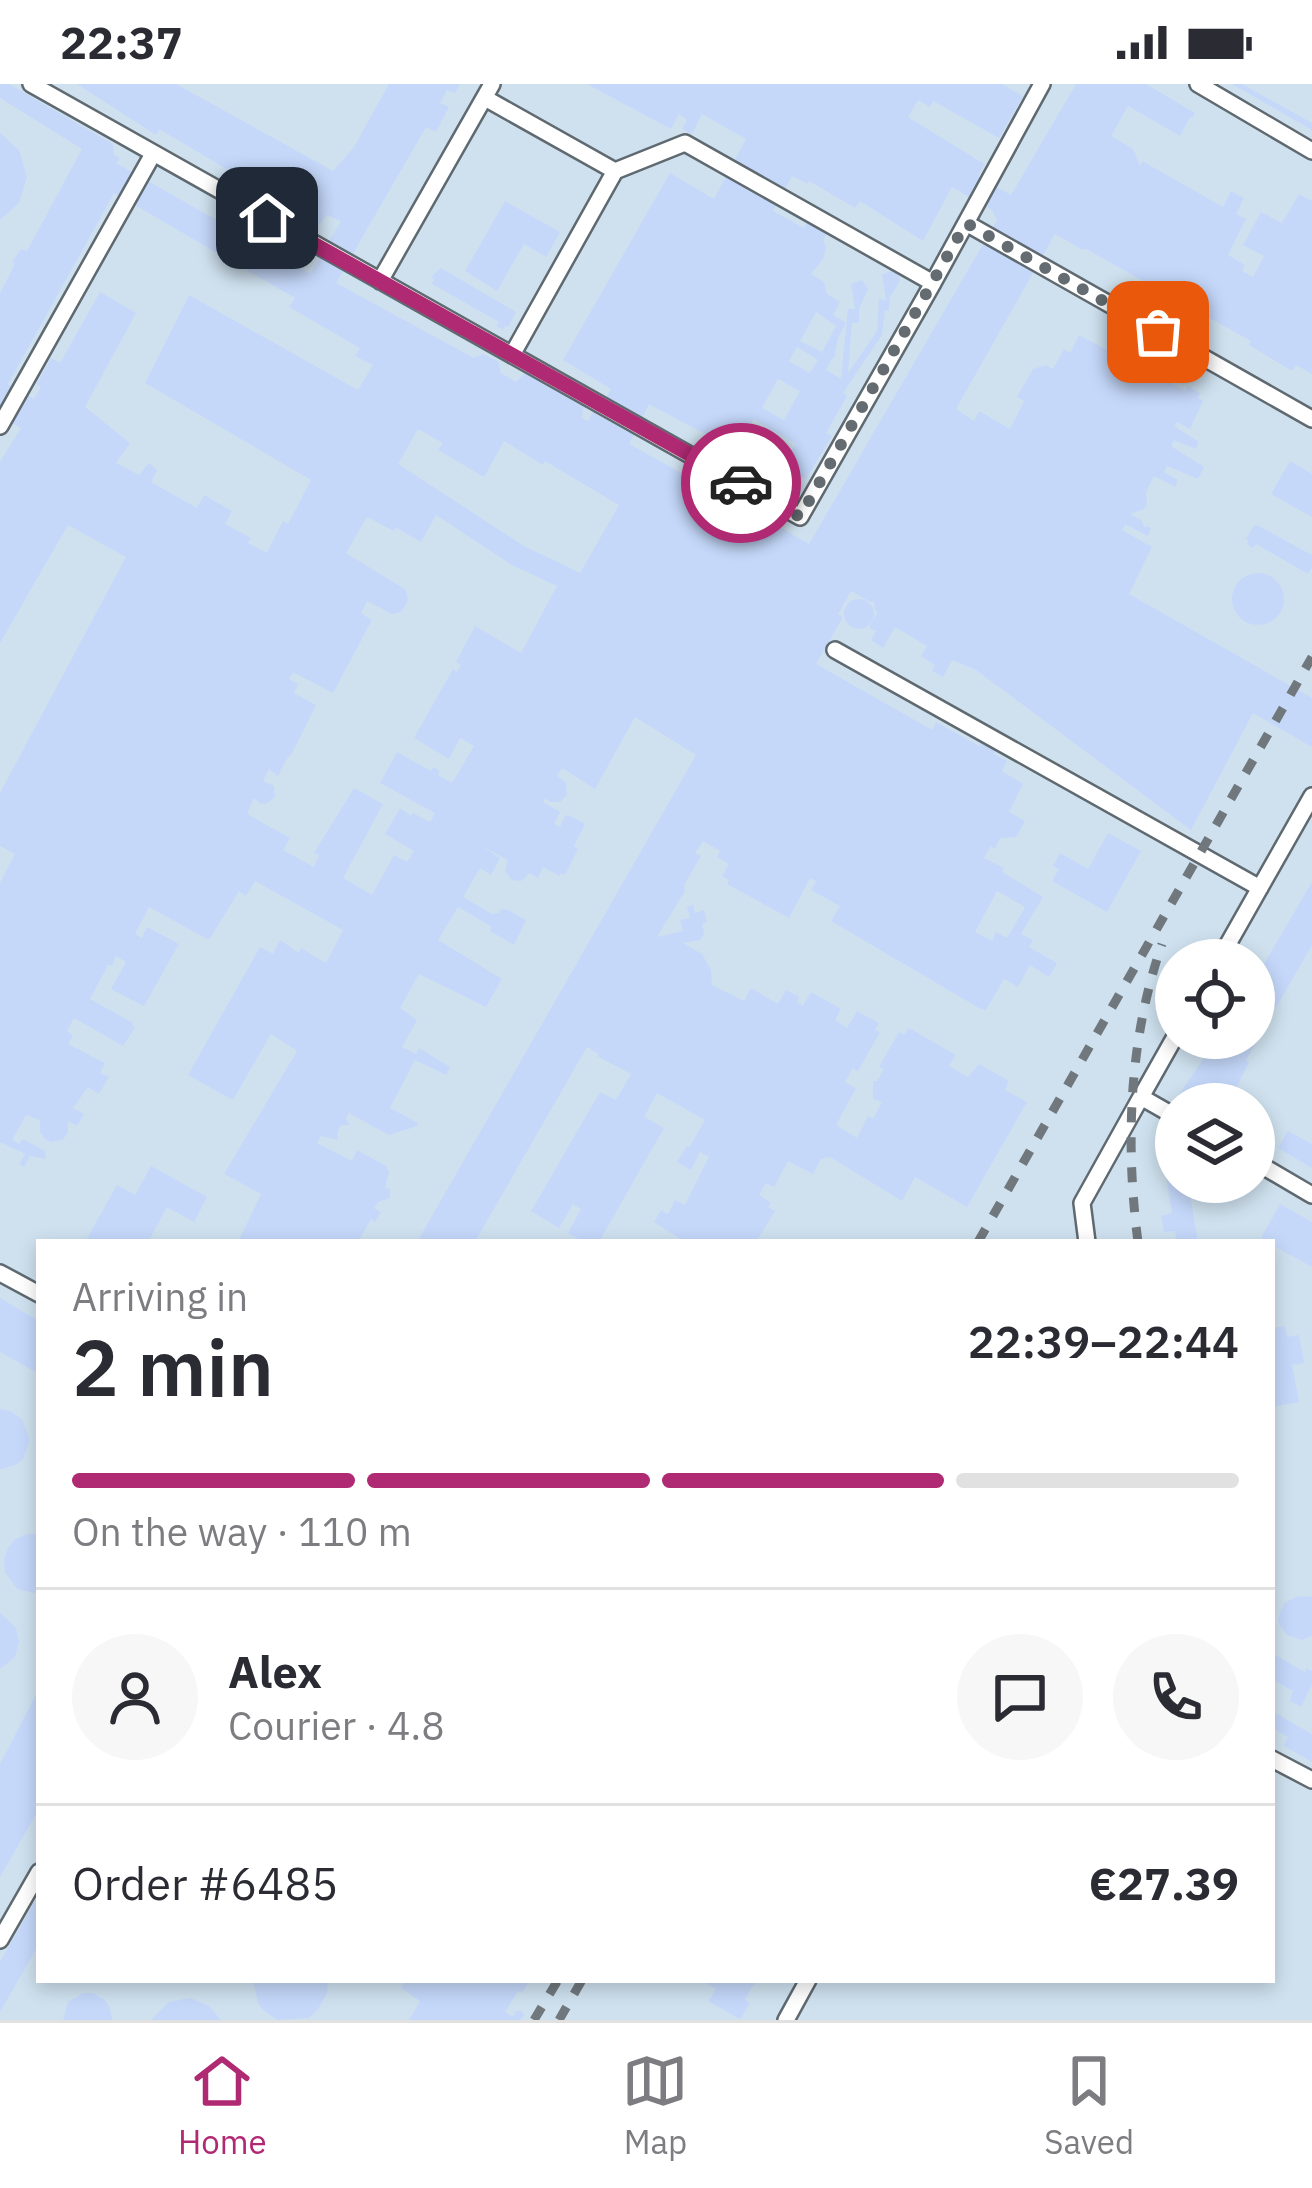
<!DOCTYPE html>
<meta charset="utf-8">
<style>
:root{--surface:#fff;--page:#f7f7f7;--text:#2b2b33;--muted:#7c7c81;--line:#e1e1e2;--accent:#af2a73}
body{margin:0;font-family:"IBM Plex Sans",sans-serif;background:var(--page);color:var(--text);height:100vh;display:flex;flex-direction:column;font-size:45px;white-space:nowrap}
*{box-sizing:border-box;margin:0}
p{font-size:39px;color:var(--muted)}
.icon{flex:none;width:66px;height:66px;fill:none;stroke:currentColor;stroke-width:2;stroke-linecap:round;stroke-linejoin:round}
.map{position:relative;flex:1;overflow:hidden}
.side{position:absolute;left:36px;top:1155px;width:1239px;height:744px;display:flex;flex-direction:column;background:var(--surface);border-radius:0px;box-shadow:0 6px 18px #0003}
.side>*{flex:none}
.controls{position:absolute;left:1155px;top:855px;display:grid;gap:24px}
.controls a{display:grid;place-items:center;width:120px;height:120px;border-radius:50%;background:var(--surface);box-shadow:0 6px 18px #0003;font-size:60px}
.pin{position:absolute;display:grid;place-items:center;width:102px;height:102px;color:#fff;margin:-51px;border-radius:24px;box-shadow:0 6px 18px #0006}
.courier{position:absolute;display:grid;place-items:center;width:120px;height:120px;margin:-60px;border:9px solid #af2a73;border-radius:50%;background:#fff;color:#222;box-shadow:0 3px 15px #0007}
.head em{font-style:normal;font-weight:600}
.head div{display:flex;flex-direction:column-reverse}
.head{display:flex;align-items:center;justify-content:space-between;height:204px;padding:0 36px}
h1{font-size:78px;font-weight:600;line-height:90px}
.bar{display:grid;grid-template-columns:repeat(4,1fr);gap:18px 12px;align-content:center;height:144px;padding:0 36px}
.bar i{height:15px;border-radius:9px;background:var(--line)}
.bar .on{background:var(--accent)}
.bar p{grid-column:span 4}
.line{display:flex;align-items:center;gap:30px;padding:0 36px;border-top:3px solid var(--line)}
.line div{flex:1}
.round{display:grid;place-items:center;flex:none;width:126px;height:126px;border-radius:63px;background:var(--page)}
.status{display:flex;justify-content:space-between;align-items:center;height:84px;padding:0 60px;background:var(--surface);direction:ltr}
.status svg{height:33px;fill:currentColor}
.menu{display:flex;justify-content:space-around;align-items:center;height:168px;border-top:3px solid var(--line);background:var(--surface);font-size:33px;color:var(--muted)}
.menu a{display:grid;justify-items:center;gap:6px}
.menu .on{color:var(--accent)}
.map>svg:first-child{display:block}
</style>
<div class="status"><b>22:37</b><svg viewBox="0 0 49 12"><path d="M0 12V9h3v3zM5 12V6h3v6zM10 12V3h3v9zM15 12V0h3v12zM26 1h20v11H26zM47 4h2v5h-2z"/></svg></div>
<div class="map">
<svg width="1312" height="1936" viewBox="0 0 1312 1936">
<rect width="100%" height="100%" fill="#e1edf6"/>
<path fill="#cfe1ef" fill-rule="evenodd" d="M0,0H1312V1936H0ZM1176,876H1254V954H1176ZM1176,1020H1254V1098H1176ZM39,1158H1272V1896H39Z"/>
<path fill="#c5d8fa" fill-rule="evenodd" d="M0,0H9L113,60L114,71L120,74L116,79L215,135L221,125L225,124L248,137L249,142L243,151L310,190L341,137L327,131L320,140L159,45L156,51L77,0H176L333,87L354,63L389,0H460L455,9L447,6L440,19L449,23L436,48L426,43L336,199L474,274L483,270L498,277L501,289L516,298L525,289L583,322L582,334L588,337L600,313L604,316L611,305L563,276L670,89L714,115L746,55L702,30L692,50L682,45L687,36L679,30L671,45L587,0H1002L1023,12L999,54L933,17L930,23L918,16L908,33L984,80L978,92L1011,111L1076,0H1146L1195,29L1192,34L1190,33L1180,52L1128,22L1111,52L1133,65L1140,82L1142,77L1223,123L1231,107L1244,114L1236,130L1246,135L1228,171L1245,181L1242,187L1253,193L1264,172L1243,161L1261,128L1282,139L1299,110L1312,117V290L1296,281L1292,287L1249,261L1251,257L1086,165H1081L1055,150L956,325L974,337L979,327L1010,345L1024,317L1017,313L1033,285L1046,281L1053,285L1064,265L1070,269L1079,251L1116,271L1120,264L1171,293L1169,298L1185,307L1188,302L1200,309L1198,314L1203,317L1190,345L1177,338L1174,342L1199,358L1196,365L1174,356L1171,362L1204,383L1198,395L1167,382L1164,388L1178,396L1175,403L1154,392L1146,408L1147,420L1144,425L1130,430L1141,436L1145,444L1146,442L1151,444L1148,452L1125,440L1122,446L1152,463L1129,510L1312,614V663L1253,629L1191,746L976,586L952,576L943,593L932,587L935,581L921,572L927,562L895,543L883,564L871,556L876,547L869,544L878,528L875,526L874,517L870,518L851,507L838,530L843,533L816,580L932,646L936,638L979,662L985,650L1000,658L994,670L1007,677L1002,687L1023,700L1009,728L1025,737L1016,753L1000,754L995,765L991,762L984,774L1004,784L1002,788L1043,813L1021,850L1033,856L1029,863L1057,879L1049,893L1030,881L1018,903L1004,895L986,926L979,924L831,837L840,822L811,806L816,797L810,794L789,834L727,800L729,796L722,792L729,780L717,773L720,767L703,757L695,769L701,772L684,801L685,807L657,853L683,847L680,836L690,834L687,823L693,821L695,829L704,826L707,838L702,840L704,850L700,856L683,859L702,870L711,886L712,901L744,917L751,904L778,920L786,906L799,913L797,918L803,922L811,908L841,925L835,936L847,944L857,927L879,939L875,946L880,948L858,987L853,984L845,998L856,1004L836,1041L857,1054L868,1032L873,1035L882,1018L873,1015V997H877L884,985L879,983L899,948L904,951L909,944L956,971L949,982L968,993L979,980L1009,997L1005,1006L1027,1018L967,1123L915,1093L902,1117L830,1073L821,1075L813,1090L788,1077L774,1103L766,1099L759,1111L771,1119L768,1123L775,1127L756,1158H685L654,1138L661,1126L668,1130L675,1116L685,1121L709,1073L700,1068L691,1086L677,1078L687,1062L689,1064L705,1036L657,1009L644,1033L664,1044L599,1158H584L568,1149L581,1125L573,1120L559,1144L531,1127L600,1008L616,1016L631,990L597,972L599,970L587,963L475,1158H417L696,671L635,633L595,705L562,684L557,692L566,698L567,711L560,718H550L545,714L543,718L560,728L554,740L560,743L565,732L568,731L585,740L574,762L578,765L565,791L561,789L560,792L543,783L538,794L530,789L521,797L512,796L505,787L508,776L480,761L500,774L491,791L480,784L463,813L492,830L499,829L501,825L508,826L526,836L514,861L490,847L492,843L458,823L438,856L502,895L486,923L419,890L400,924L417,936L402,963L416,970L419,964L450,983L446,991L415,976L390,1024L418,1039L417,1042L389,1051L349,1029L346,1035L350,1041H341L337,1049L338,1056L321,1052L317,1059L352,1077L357,1066L386,1082L389,1088L385,1104L390,1105V1114L378,1118L374,1124L381,1128L375,1138L371,1135L358,1158H238L261,1110L224,1090L297,967L271,950L233,1016L188,991L260,863L273,870L280,856L299,869L301,864L326,879L343,846L255,797L246,812L239,807L209,856L149,823L135,850L142,854L147,843L179,860L144,922L111,905L126,878L116,872L112,881H108L90,915L133,939L132,941L135,944L123,962L74,934L67,947L73,952L68,960L105,979L100,989L109,993L99,1010L88,1003L73,1024L84,1030L77,1042L68,1037V1049L62,1056L51,1058L45,1055L40,1048V1036L26,1031L12,1056L19,1060L23,1055L45,1067L46,1075L30,1072L24,1083L19,1080L25,1070L0,1058V799L15,770L0,762V709L126,473L68,441L0,559V378L21,344L0,332V209L14,182L13,176L21,165L27,167L82,65L0,14ZM792,92L808,100L809,97L855,124L860,117L923,157L952,103L992,126L997,136L809,460L764,434L798,390L806,395L832,352L826,349L847,312L843,309L882,251L885,226L889,227L890,213L900,197L898,189L893,186L882,191L886,216L879,215L877,247L848,289L852,239H859V225L868,205L862,196L851,200L855,225H848L841,295L826,286L832,274L834,275L838,254L846,239L833,231L840,218L827,210L824,198L811,190L823,175L826,163L823,156L827,149L807,137L804,144L773,127ZM114,109L295,214L289,223L360,264L355,272L373,281L358,306L189,211L145,299L311,396L288,440L283,437L267,469L248,459L251,454L225,440L232,427L204,411L197,424L151,398L157,386L149,379L139,391L116,379L130,359L85,323L136,229L100,208L60,279L51,274L37,300L41,303L34,315L8,300ZM816,228L836,242L822,268L800,257ZM797,263L818,276L810,289L789,277ZM778,295L800,307L784,336L762,324ZM649,320L733,365L739,362L754,335L796,360L748,426L629,360ZM418,345L443,359L438,366L484,393L504,357L543,381L545,377L619,421L580,489L524,462L398,380ZM436,431L512,481L557,502L521,569L475,542L456,578L461,581L457,588L453,585L414,654L449,675L460,654L474,662L452,699L438,691L440,687L433,683L431,687L397,668L380,699L435,729L430,738L413,729L411,732L400,724L385,750L414,767L407,778L394,771L372,811L343,794L383,720L354,704L314,769L319,771L314,783L283,766L290,754L247,730L254,714L260,719L266,720L275,713L274,702L263,697L269,685L278,692L288,672L290,673L316,621L294,609L298,600L289,595L293,588L333,609L372,536L361,529L367,517L392,530L401,528L408,517L406,506L346,469L367,433L394,447L395,443L421,458ZM997,807L1025,823L1007,854L996,848L992,857L975,848Z
M1232,0H1242L1312,39V46Z
M0,49L19,66L27,93L19,119L0,136Z
M505,117L560,148L546,173L524,160L497,207L465,187Z
M441,184L516,228L508,243L505,242L503,246L497,242L499,238L432,200L434,195L431,193Z
M1290,377L1312,390V433L1271,410Z
M1255,440L1312,471V483L1308,490L1256,460L1253,464L1247,460L1249,457L1246,455Z
M1232 515a26 26 0 1 1 52 0a26 26 0 1 1-52 0Z
M844 530a15 15 0 1 1 30 0a15 15 0 1 1-30 0Z
M1108,749L1141,767L1107,828L1052,797L1059,785L1053,782L1060,769L1088,785Z
M1312,798V861L1246,976L1249,979L1231,1013L1243,1020H1180L1175,1017L1217,954H1254V897Z
M1288,1047L1312,1060V1084L1278,1064Z
M1166,1050L1176,1056V1098H1188L1198,1158H1177L1175,1147L1164,1148L1161,1132L1172,1129L1160,1055Z
M151,1082L207,1113L194,1138L167,1123L148,1158H85L117,1101L135,1111Z
M1280,1120L1312,1138V1183L1272,1161V1158L1261,1154Z
M0,1214L39,1237V1290L0,1268Z
M1285,1242L1287,1253L1299,1251L1304,1279L1292,1281L1299,1318L1272,1323V1244Z
M0,1325L10,1327L22,1335L30,1356L23,1375L17,1380L3,1385H0Z
M28,1450H39V1510L17,1505L5,1488L4,1475L8,1464L14,1456Z
M1298,1512L1312,1513V1552L1302,1556L1287,1551L1280,1542L1278,1535L1284,1519Z
M0,1529L16,1544L19,1558L15,1573L0,1585Z
M1272,1569L1305,1588L1306,1584L1312,1587V1600L1301,1623L1290,1617L1293,1607L1272,1595Z
M39,1605V1725L0,1793V1680Z
M1272,1627L1312,1650V1678L1284,1662L1288,1653L1272,1644Z
M39,1810V1860L0,1928V1878Z
M253,1896H328L327,1909L317,1927L308,1934L278,1936L264,1927L258,1919Z
M405,1896H530L522,1909L518,1907L505,1928L513,1933L516,1927H522L524,1932L519,1936H409L420,1917L401,1904Z
M701,1896H756L745,1916L750,1919L740,1935L708,1917L716,1905Z
M83,1909H93L105,1916L110,1924L112,1936H63L68,1918Z
M190,1914L209,1922L221,1936H151L169,1918Z"/>
<g fill="none" stroke-linecap="round" stroke-linejoin="round">
<defs>
<path id="service" d="M31,0C286,146 543,289 800,433L933,199L685,59L615,87L512,271
M1198,0L1312,67
M485,14L615,87
M966,139L1312,335
M380,197L492,0
M933,199L1042,0
M0,342L153,70
M835,566L1260,804
M1219,876L1312,712
M1176,951L1141,1013L1176,1033
M1254,1077L1312,1111
M1087,1158L1082,1119L1141,1013
M0,1189L39,1210
M1272,1675L1312,1696
M0,1856L39,1788
M786,1936L808,1896"/>
</defs>
<use href="#service" stroke="#5f6970" stroke-width="20"/>
<use href="#service" stroke="#fff" stroke-width="15"/>
<path stroke="#70787d" stroke-width="9" stroke-dasharray="15 15" stroke-linecap="butt" d="M978,1158L1312,573
M1138,1158C1125,1059 1129,955 1162,860
M534,1936L558,1896
M559,1936L582,1896"/>
</g>
<g fill="none" stroke-linecap="round" stroke-linejoin="round">
<path stroke="#646c71" stroke-width="12" stroke-dasharray="0 21.6" d="M741,399L800,433L966,139L1158,248"/>
<path stroke="#af2a73" stroke-width="15" d="M267,134L741,399"/>
</g>
</svg>
<div class="controls">
<a><svg class="icon" aria-label="locate" viewBox="0 0 24 24"><circle cx="12" cy="12" r="6"/><path d="M12 2v4M12 18v4M2 12h4M18 12h4"/></svg></a>
<a><svg class="icon" aria-label="layers" viewBox="0 0 24 24"><path d="M12 4l9 5-9 5-9-5zM3 14l9 5 9-5"/></svg></a>
</div>
<div class="pin" style="left:1158px;top:248px;background:#ea580c"><svg class="icon" aria-label="bag" viewBox="0 0 24 24"><path d="M5 8h14l-1 12H6zM9 8a3 3 0 0 1 6 0"/></svg></div>
<div class="pin" style="left:267px;top:134px;background:#1f2937"><svg class="icon" aria-label="home" viewBox="0 0 24 24"><path d="M3 11l9-7 9 7M6 9v11h12V9"/></svg></div>
<div class="courier" style="left:741px;top:399px"><svg class="icon" aria-label="car" viewBox="0 0 24 24"><path d="M5 17H2v-5l4-1 3-4h7l3 4 3 1v5h-3M9 17h6M6 11h13"/><circle cx="7" cy="17" r="2"/><circle cx="17" cy="17" r="2"/></svg></div>
<section class="side">
<div class="head"><div><h1>2 min</h1><p>Arriving in</p></div><em>22:39–22:44</em></div>
<div class="bar"><i class="on"></i><i class="on"></i><i class="on"></i><i></i><p>On the way · 110 m</p></div>
<div class="line" style="height:216px"><a class="round"><svg class="icon" aria-label="person" viewBox="0 0 24 24"><circle cx="12" cy="8" r="4"/><path d="M4 21q1-7 8-7t8 7"/></svg></a><div><b>Alex</b><p>Courier · 4.8</p></div><a class="round"><svg class="icon" aria-label="chat" viewBox="0 0 24 24"><path d="M4 5h16v11H9l-5 4z"/></svg></a><a class="round"><svg class="icon" aria-label="phone" viewBox="0 0 24 24"><path d="M5 4h4l2 5-3 2q2 4 5 5l2-3 5 2v4C11 20 4 13 5 4z"/></svg></a></div>
<div class="line" style="height:156px"><div>Order #6485</div><b>€27.39</b></div>
</section>
</div>
<nav class="menu">
<a class="on"><svg class="icon" aria-label="home" viewBox="0 0 24 24"><path d="M3 11l9-7 9 7M6 9v11h12V9"/></svg>Home</a>
<a><svg class="icon" aria-label="map" viewBox="0 0 24 24"><path d="M3 6l6-2 6 2 6-2v14l-6 2-6-2-6 2zM9 4v14M15 6v14"/></svg>Map</a>
<a><svg class="icon" aria-label="saved" viewBox="0 0 24 24"><path d="M7 4h10v16l-5-4-5 4z"/></svg>Saved</a>
</nav>
